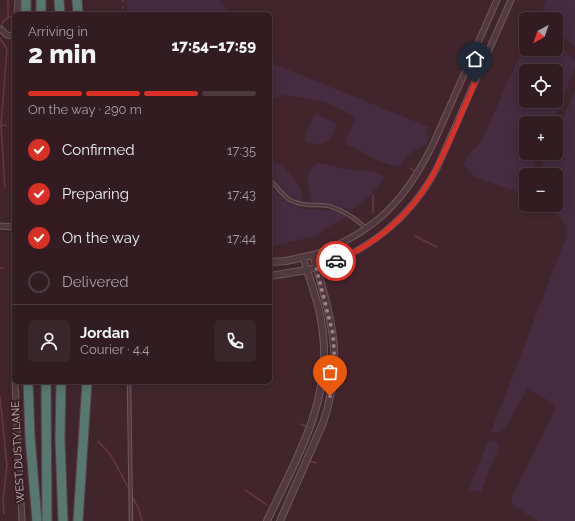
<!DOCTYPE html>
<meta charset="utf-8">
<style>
:root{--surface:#321c21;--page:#3a252a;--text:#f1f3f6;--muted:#a8a1a5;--line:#4d3a3f;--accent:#d93025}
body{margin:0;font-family:Raleway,sans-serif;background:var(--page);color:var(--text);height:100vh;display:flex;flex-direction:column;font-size:15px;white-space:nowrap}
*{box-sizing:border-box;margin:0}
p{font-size:13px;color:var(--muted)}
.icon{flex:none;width:22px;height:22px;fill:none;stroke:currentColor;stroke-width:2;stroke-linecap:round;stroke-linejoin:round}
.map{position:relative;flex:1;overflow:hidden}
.side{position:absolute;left:12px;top:12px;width:260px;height:372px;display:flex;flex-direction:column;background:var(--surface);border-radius:6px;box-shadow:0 2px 10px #0003,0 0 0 1px var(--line)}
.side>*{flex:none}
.needle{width:26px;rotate:220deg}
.tools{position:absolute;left:519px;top:12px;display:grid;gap:8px}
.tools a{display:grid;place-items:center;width:44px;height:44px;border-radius:6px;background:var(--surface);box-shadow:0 2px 10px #0003,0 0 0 1px var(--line);font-size:20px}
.pin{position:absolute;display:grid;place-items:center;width:34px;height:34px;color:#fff;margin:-41px -17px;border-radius:50% 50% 50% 0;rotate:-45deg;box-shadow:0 0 4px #0007}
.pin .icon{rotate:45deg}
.courier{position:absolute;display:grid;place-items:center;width:40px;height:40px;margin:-20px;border:3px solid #d93025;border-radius:50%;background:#fff;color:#222;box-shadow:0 1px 5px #0007}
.summary em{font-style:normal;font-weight:800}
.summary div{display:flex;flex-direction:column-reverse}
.summary{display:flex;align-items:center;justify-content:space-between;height:68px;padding:0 16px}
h1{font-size:26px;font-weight:800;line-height:30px}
.bar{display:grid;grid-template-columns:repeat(4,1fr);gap:6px 4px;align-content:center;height:48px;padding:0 16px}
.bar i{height:5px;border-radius:3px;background:var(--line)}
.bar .on{background:var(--accent)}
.bar p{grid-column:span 4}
.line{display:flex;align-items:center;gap:10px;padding:0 16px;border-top:1px solid var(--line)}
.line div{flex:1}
.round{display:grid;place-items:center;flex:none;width:42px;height:42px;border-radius:6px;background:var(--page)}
ol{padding:0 16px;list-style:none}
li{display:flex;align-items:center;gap:12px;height:44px}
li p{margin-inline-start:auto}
li .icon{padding:4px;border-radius:50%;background:var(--accent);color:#fff;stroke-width:4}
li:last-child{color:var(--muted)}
li i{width:22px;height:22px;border:2px solid var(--line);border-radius:50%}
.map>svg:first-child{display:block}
</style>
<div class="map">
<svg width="575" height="521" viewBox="0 0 575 521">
<rect width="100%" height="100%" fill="#42252c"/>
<path fill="#472b41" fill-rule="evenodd" d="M127,0H219L231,14H127Z
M547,0H575V48L556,28V19H547L541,13Z
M526,41V49H556V42L575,61V68L552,123H526V153H539L533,168L535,175H526V195L474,177L464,165L468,155L481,142ZM526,71H556V101H526Z
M270,58L276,65L429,127L426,130V134L429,139L426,145C412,149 408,156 399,167L381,162L346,144L345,142L355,119L354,116L325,102L297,97L282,95L274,99L270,105Z
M575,91V521H538L512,504V497L555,409L553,403L527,389L505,428L498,433L491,432L565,240L567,228L560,217L544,205H556V175H543V163L547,153H556V133Z
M317,114L334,123L336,126C331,137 331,143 317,144C312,144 309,144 305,141V137L313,116Z
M270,160C287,166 303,183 302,202L288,195L276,182L270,177Z
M319,163L346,169L375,172L384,177C376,192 364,201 351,211C338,204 326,203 312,202C308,188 302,170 319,163Z
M270,186L288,203L301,208L335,211L347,217L325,228L319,235L270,247Z
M488,440L495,441L499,445L481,492L469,490Z"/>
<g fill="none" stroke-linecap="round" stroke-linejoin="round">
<path stroke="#683642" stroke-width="1.5" d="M8,17H12
M1,29L3,22L8,17V0
M0,38L7,49L1,125L5,188
M0,126L6,125
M410,168L415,171
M373,213V195
M415,236L437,247
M0,268H4
M0,397L7,466L3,500L4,514
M301,424L307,427
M98,441L111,455L130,491
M310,461L316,463
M245,490L267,505
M131,495L138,507L142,521"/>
<defs>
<path id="service" d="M270,180C277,186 282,195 290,200C303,207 316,204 329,206C344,210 355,218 366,228
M129,382L131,521"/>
<path id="minor" d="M17,14L18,0
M0,29L7,35L14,36
M0,226L14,227
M313,255C374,233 406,201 434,142L497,0
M303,257L307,270C364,256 410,219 437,168L511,0
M15,382L22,521"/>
<path id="tertiary" d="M270,262L286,261L313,255C331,318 345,358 323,423L280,521
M267,521C295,461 331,403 323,334C321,312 314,291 307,270L270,276"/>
<path id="motorway" d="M41,0V14
M59,0L60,14
M77,0L78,14
M26,14V0
M28,382L30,437L37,521
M46,382L47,521
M61,382L60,439L63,521
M78,521L87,382"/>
</defs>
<use href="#service" stroke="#6f575d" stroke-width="4.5"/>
<use href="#minor" stroke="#6f575d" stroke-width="7"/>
<use href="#tertiary" stroke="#6f575d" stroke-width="8"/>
<use href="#motorway" stroke="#594147" stroke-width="11"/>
<path stroke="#62475a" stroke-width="1" stroke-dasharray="3 3" stroke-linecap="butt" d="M123,0V14"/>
<use href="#service" stroke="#52393f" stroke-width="2.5"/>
<use href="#minor" stroke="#52393f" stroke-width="5"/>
<use href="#tertiary" stroke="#52393f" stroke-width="6"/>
<use href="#motorway" stroke="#567871" stroke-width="9"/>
</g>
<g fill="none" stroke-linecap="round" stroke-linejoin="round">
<path stroke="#9c8389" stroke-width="4" stroke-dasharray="0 7.2" d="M330,396L335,367L333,334L316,267L336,261"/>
<path stroke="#d93025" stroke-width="5" d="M336,261C374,245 409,216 430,180C448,149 460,115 475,83"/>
</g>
<g text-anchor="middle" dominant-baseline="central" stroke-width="4" stroke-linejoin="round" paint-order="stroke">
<g font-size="11" fill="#ccb6bb" stroke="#371e24">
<text transform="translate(18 452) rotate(-93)">WEST DUSTY LANE</text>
</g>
</g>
</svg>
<div class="tools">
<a><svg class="needle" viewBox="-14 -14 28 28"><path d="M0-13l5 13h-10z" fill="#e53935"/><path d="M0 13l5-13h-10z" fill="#a8a1a5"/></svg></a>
<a><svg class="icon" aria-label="locate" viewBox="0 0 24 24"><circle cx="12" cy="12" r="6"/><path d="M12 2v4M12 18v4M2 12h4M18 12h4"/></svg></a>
<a>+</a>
<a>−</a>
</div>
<div class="pin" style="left:330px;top:396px;background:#ea580c"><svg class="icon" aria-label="bag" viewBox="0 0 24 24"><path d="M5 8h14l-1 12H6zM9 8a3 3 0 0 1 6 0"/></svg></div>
<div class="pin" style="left:475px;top:83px;background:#1f2937"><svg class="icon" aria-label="home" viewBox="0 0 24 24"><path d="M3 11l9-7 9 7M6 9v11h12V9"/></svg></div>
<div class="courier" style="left:336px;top:261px"><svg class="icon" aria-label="car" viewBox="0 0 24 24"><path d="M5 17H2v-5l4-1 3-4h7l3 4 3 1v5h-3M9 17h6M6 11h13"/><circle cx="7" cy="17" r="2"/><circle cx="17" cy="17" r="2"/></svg></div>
<section class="side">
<div class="summary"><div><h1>2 min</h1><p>Arriving in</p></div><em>17:54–17:59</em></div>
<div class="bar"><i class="on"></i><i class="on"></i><i class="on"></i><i></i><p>On the way · 290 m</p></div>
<ol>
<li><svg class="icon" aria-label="check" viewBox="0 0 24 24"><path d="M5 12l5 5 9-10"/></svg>Confirmed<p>17:35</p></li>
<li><svg class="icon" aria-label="check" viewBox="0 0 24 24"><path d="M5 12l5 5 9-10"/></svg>Preparing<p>17:43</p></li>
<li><svg class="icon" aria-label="check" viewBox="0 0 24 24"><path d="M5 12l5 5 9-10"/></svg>On the way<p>17:44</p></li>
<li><i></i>Delivered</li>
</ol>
<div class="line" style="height:72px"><a class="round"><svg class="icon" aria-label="person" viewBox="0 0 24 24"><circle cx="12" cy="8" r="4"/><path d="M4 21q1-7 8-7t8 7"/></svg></a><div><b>Jordan</b><p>Courier · 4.4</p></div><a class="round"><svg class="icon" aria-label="phone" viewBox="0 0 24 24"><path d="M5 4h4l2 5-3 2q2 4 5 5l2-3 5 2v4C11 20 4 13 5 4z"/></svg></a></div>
</section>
</div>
